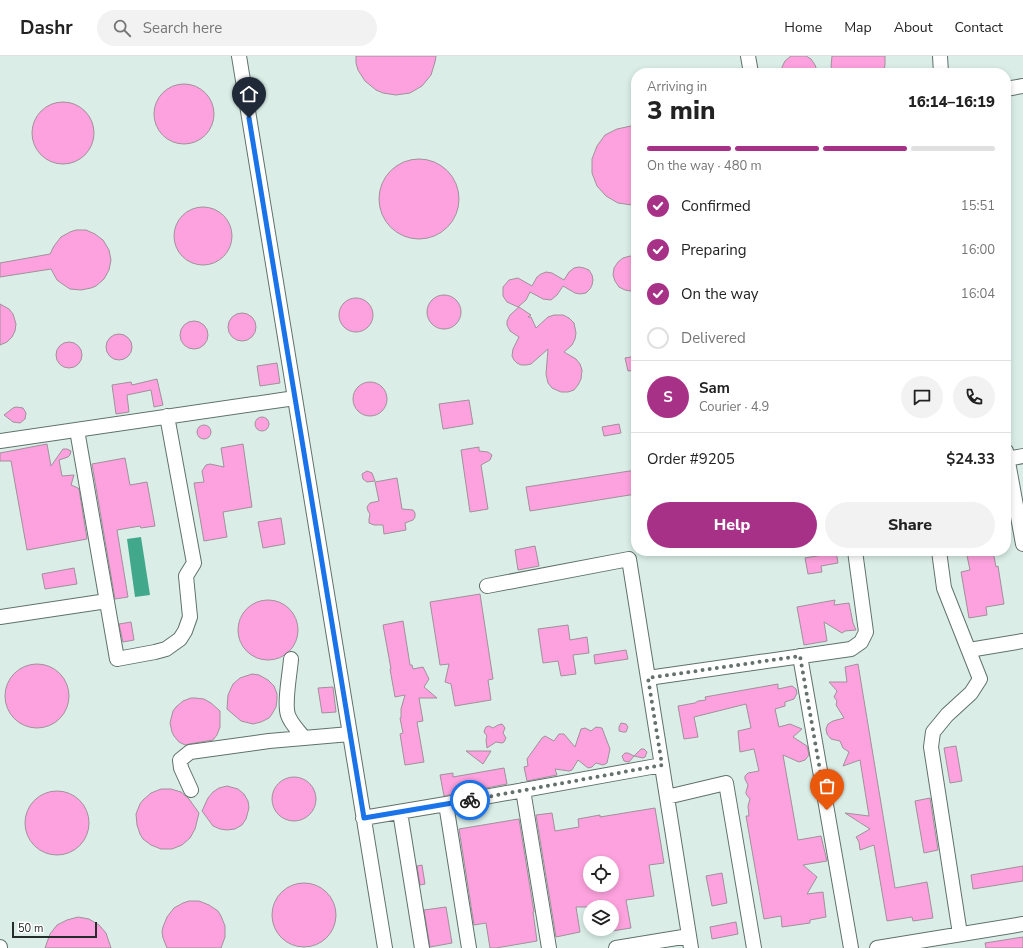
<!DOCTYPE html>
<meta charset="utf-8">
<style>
:root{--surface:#fff;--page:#f2f2f2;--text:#222;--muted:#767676;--line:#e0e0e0;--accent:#a83188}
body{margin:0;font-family:"Nunito Sans",sans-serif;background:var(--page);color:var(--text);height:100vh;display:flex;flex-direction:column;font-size:15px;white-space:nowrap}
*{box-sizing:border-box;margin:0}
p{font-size:13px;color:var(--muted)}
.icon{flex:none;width:22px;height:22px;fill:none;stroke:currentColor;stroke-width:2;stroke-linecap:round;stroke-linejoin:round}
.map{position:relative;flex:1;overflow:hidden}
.panel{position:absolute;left:631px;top:12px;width:380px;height:488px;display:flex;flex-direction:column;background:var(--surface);border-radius:16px;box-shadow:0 2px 6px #0003}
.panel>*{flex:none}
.controls{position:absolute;left:583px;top:800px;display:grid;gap:8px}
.controls a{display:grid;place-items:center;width:36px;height:36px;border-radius:50%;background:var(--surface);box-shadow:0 2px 6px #0003;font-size:20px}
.scale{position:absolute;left:12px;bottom:10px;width:85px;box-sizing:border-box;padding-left:4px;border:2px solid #252d2a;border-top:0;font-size:11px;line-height:14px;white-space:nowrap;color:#252d2a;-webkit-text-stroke:3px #fff;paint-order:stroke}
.pin{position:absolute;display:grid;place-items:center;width:34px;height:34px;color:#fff;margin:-41px -17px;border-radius:50% 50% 50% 0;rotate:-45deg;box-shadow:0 0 4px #0007}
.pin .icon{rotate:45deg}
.courier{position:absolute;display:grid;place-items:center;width:40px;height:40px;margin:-20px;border:3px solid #1a73e8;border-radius:50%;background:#fff;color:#222;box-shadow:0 1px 5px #0007}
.headline em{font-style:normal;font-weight:800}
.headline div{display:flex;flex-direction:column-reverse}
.headline{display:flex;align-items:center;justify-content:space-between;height:68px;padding:0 16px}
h1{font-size:26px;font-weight:800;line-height:30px}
.bar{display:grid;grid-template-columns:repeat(4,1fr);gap:6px 4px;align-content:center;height:48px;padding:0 16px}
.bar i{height:5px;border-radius:3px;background:var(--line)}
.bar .selected{background:var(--accent)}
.bar p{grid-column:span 4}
.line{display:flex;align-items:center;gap:10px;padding:0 16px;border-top:1px solid var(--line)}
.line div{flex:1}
.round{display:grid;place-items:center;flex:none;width:42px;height:42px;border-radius:21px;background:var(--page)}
ol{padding:0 16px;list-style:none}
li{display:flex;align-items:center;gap:12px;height:44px}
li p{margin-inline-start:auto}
li .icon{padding:4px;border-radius:50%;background:var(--accent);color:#fff;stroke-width:4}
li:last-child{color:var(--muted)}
li i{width:22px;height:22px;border:2px solid var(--line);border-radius:50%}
.primary-button{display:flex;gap:8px;margin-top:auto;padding:8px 16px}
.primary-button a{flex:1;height:46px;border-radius:24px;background:var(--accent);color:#fff;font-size:16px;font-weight:800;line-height:46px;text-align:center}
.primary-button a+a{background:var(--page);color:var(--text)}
header{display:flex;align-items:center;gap:24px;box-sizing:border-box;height:56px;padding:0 20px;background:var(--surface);border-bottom:1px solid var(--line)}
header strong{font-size:19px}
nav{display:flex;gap:22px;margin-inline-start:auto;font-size:14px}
.search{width:280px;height:36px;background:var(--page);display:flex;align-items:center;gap:10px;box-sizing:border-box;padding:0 14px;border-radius:22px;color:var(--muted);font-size:15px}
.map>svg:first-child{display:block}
</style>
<header>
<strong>Dashr</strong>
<div class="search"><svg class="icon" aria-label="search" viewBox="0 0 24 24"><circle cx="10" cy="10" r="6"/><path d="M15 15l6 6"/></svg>Search here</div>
<nav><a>Home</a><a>Map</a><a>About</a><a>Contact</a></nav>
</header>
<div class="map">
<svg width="1023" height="892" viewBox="0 0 1023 892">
<rect width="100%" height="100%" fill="#daeee7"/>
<path fill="#41a88c" d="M141,481L150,539L135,541L127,483Z"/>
<path fill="#fda2de" stroke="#a0909a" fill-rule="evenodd" d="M356,0H436L435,6L431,19L422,30L410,37L396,39L383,37L376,34L365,25L358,14L356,7Z
M791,0H806L811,3L815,9L818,17H781L782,11L785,5Z
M832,0H885V8L884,17H833L831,10Z
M154 58a30 30 0 1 1 60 0a30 30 0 1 1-60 0Z
M32 77a31 31 0 1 1 62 0a31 31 0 1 1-62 0Z
M631,70H636V148L632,149L618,147L606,140L597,130L592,117V103L597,90L605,79L617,73Z
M379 143a40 40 0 1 1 80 0a40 40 0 1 1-80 0Z
M174 180a29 29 0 1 1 58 0a29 29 0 1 1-58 0Z
M76,174H86L95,178L103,184L109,194L111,204L109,214L104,223L96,230L91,232L81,234L70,233L61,227L57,224L51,213L0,221V207L50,198L54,190L61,181L70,176Z
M630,200L636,201V236L625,234L619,231L615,225L613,219L614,212L618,206L623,202Z
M579,211L584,212L589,214L592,219L593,224L592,229L590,233L586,237L580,238L575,237L563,230L557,239L551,244L543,243L530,236L526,244L518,251L507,246L503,240V231L509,224L518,222L532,230L537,221L541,218L546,216L552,217L564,224L569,216L574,212Z
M427 256a17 17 0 1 1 34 0a17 17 0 1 1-34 0Z
M339 259a17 17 0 1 1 34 0a17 17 0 1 1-34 0Z
M0,248L9,253L13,258L16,268L15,275L12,281L7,286L0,289Z
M519,251L531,259L528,261H531L536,272L548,261L554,259H563L569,262L574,267L576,277L575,283L572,289L564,296L576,303L580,308L582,314L581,323L578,329L574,334L568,336H561L552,332L548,327L546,318L548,293L531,308L526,309H521L517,307L514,304L512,300L513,293L519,281L510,275L507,269V265L510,259Z
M228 271a14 14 0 1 1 28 0a14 14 0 1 1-28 0Z
M180 279a14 14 0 1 1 28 0a14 14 0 1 1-28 0Z
M106 291a13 13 0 1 1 26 0a13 13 0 1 1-26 0Z
M56 299a13 13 0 1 1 26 0a13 13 0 1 1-26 0Z
M636,300V314L628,315L625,302Z
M277,307L280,327L260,330L257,310Z
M157,323L163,349L154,351L151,334L127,339L129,356L116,358L112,329L131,326L132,329Z
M353 343a17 17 0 1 1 34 0a17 17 0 1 1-34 0Z
M469,344L473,368L443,373L439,348Z
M16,351L23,352L26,357L25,363L20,367L13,366L4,359L13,352Z
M255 368a7 7 0 1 1 14 0a7 7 0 1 1-14 0Z
M619,368L621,377L604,380L602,371Z
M197 376a7 7 0 1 1 14 0a7 7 0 1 1-14 0Z
M47,388L51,410L63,393H67L71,395L70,399L68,401L59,404L62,420L74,419L71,429L78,432L79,433L87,483L27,494L11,405H0V397Z
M243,388L252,451L223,456L227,481L204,485L194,427L204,426L202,415L206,409L210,408L224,411L221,392Z
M479,391V395L488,396L492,399L490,404L481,409L488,453L470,456L461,394Z
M125,402L130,429L147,426L155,470L141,472L140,470L117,474L128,541L115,543L92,408Z
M636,414V438L530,455L526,431Z
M367,415L372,417L375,425L367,426L363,423L362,418Z
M397,422L402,453L413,454L415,457V461L413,464L405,467L406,474L384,478L383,469H374L369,467V463L370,458L368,455L367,451L370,447L379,445L375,426Z
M281,462L285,488L263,492L258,466Z
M535,490L539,510L518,514L515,494Z
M821,495H836L838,507L821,510L822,516L808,518L805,502L822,499Z
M966,495H993L996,511L998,510L1004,548L986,551L987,559L969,562L961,516L970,514Z
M74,512L77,528L45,533L42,518Z
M480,538L493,623L488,624L491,644L455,650L451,628L445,626L449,608L440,609L430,546Z
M835,544L834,549L849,547L853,567L856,574L845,575L842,577L824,566L827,585L804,589L797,551Z
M238 574a30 30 0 1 1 60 0a30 30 0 1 1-60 0Z
M403,565L410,609H412L413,613L423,611L429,623L424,631L437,642H419L423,665L417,666L424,706L405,709L400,678L403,677L400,662H401V653L405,639L395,641L390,613H391L383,569Z
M131,566L134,584L123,586L119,568Z
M568,569L570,584L587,581L589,597L573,599L576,618L561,620L558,605L543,607L538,573Z
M626,594L628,603L595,608L594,599Z
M858,608L895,832L927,826L933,862L913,865L912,861L887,865L874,789L860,794L859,786L856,781L870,773L845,757L869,760L860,704L843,710L849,696L843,692L840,685L831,683L827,678L826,673L828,668L833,665L844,662L836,649L837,645L834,641L837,635L829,626H847L845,611Z
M5 640a32 32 0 1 1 64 0a32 32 0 1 1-64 0Z
M252,618L259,619L268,624L274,630L277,638V643L276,651L272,658L269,662L261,666L253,668L241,665L227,653L228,639L233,628L240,622Z
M778,628V633L792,630L796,633L797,637L794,643L785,646V650L775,653L779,671L790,668L802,673L793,681L807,690L809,699L805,704L799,706L783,699L798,784L821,780L827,805L803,809L817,821L807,838L823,836L826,861L810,864V867L782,871L781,860L764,863L746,760H749L748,750L750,743L746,738V736L748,729L745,723V720L748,717L759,715L754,693L740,696L738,675L751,672L746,648L694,661L698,681L684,683L678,650L695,647L698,645L706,644L705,641Z
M333,631L336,656L322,657L318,632Z
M191,642H195L204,643L211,647L220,655V671L217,679L213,684L189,688L185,689L179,686L174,680L172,676L170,667L173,655L176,651L183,645Z
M621,667L626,668L628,671L626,676H623L619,675V671Z
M502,668L505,672L503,677L506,682L504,686L502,687L496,686L487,692L486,684L487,680L484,676L485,673L486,671L489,670L493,672L498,669Z
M596,671L602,672L610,693L607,707L603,709L596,707L592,711L588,712L578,704L572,714L569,715L555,713L557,719L527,725L524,711L528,710L527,703L542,682L545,680L554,685L559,678H564L575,691L581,673L585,672L591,675Z
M956,690L962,725L950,727L944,692Z
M641,693H644L647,696L645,701L643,702L634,700Z
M466,695H491L483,708Z
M625,697H628L634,700L629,706L624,705L622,700Z
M504,712L507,728L444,740L440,719L453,717V721Z
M272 743a22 22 0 1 1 44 0a22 22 0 1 1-44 0Z
M227,730L238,733L244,738L248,745L249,752L246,763L242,769L235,773L227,774L220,773L213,770L202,755L208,742L213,736L219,732Z
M161,733H171L181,736L189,743L199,757L195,773L190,782L182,789L172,793H161L151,789L143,783L140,778L137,769L136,758L140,748L143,744L151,737Z
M25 767a32 32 0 1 1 64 0a32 32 0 1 1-64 0Z
M930,742L938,794L924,797L915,745Z
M655,752L664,807L649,809L654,840L626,844L631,872L612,875V851H576L580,876L556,881L536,759L552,757L555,775L579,771L578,763L600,759V761ZM590,807H612V829H590Z
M519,763L534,856H533L537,885L496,892H490L486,867L474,869L459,773Z
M422,809L425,828L420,829L417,810Z
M1023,810V825L973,833L971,819Z
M722,817L727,847L712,850L706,820Z
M272 859a32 32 0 1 1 64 0a32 32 0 1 1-64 0Z
M189,845H199L209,849L218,855L221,860L225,870V881L221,892H167L163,882L162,876L163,871L167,861L174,852L183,847Z
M446,851L452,887L430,891L424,854Z
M78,861L89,863L99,869L106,877L111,892H45L50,878L57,869L67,864Z
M736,866L738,878L712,883L710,871Z
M1023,881V892H986L985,887Z"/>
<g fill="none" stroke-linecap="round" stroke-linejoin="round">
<defs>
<path id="minor" d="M239,0L385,892
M748,0L751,17
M940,0L941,17
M1006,33L1023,30
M77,374L117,603L155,596L166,593L180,583L185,575L190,561L186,520L194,507L167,360
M0,385L295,342
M1006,395L1023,488
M1007,403L1023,400
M939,495L944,532L980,623L971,637L947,659L933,676L931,691L960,878
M487,530L629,503L691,892
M0,561L107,545
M969,594L1023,585
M800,600L851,892
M291,603C290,617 284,647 288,659C291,668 299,675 304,682
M648,622L851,593L861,586L866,576L855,495
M191,734L181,712L180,704L190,696L269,685L350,678
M523,734L549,892
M667,741L726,727L754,892
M400,756L422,892
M363,762L446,748
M0,891V892
M469,892L446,748L662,709
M616,892L689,880
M877,892L1023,868"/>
</defs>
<use href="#minor" stroke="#60716b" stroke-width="16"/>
<use href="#minor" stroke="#fff" stroke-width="14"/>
</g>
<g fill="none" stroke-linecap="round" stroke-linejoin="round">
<path stroke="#64716c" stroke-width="4" stroke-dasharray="0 7.2" d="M470,744L662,709L648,622L800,600L827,754"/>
<path stroke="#1a73e8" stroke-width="5" d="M249,62L364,762L470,744"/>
</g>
</svg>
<div class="controls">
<a><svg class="icon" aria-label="locate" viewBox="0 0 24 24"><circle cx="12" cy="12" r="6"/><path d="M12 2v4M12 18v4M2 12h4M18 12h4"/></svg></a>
<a><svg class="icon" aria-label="layers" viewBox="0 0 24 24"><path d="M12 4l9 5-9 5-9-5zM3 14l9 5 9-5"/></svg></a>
</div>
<div class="scale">50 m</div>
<div class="pin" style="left:827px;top:754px;background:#ea580c"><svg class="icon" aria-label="bag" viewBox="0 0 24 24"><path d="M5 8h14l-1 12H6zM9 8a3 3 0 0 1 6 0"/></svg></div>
<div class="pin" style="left:249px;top:62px;background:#1f2937"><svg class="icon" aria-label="home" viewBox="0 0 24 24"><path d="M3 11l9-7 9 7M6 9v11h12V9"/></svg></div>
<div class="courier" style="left:470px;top:744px"><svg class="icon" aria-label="bike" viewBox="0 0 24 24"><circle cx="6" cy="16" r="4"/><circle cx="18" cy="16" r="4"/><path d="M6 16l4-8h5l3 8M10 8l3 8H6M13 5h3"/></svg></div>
<section class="panel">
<div class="headline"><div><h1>3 min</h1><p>Arriving in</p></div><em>16:14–16:19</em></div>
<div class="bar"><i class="selected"></i><i class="selected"></i><i class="selected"></i><i></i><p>On the way · 480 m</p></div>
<ol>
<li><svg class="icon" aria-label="check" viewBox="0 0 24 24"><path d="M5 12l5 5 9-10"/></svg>Confirmed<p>15:51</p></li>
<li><svg class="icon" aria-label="check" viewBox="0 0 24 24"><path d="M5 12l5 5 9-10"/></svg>Preparing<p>16:00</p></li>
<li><svg class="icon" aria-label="check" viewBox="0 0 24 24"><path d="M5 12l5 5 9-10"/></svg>On the way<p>16:04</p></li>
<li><i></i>Delivered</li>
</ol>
<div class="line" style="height:72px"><b class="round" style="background:var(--accent);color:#fff">S</b><div><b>Sam</b><p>Courier · 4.9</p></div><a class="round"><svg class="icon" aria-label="chat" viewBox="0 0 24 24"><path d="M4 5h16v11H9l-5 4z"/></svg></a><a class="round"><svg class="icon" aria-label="phone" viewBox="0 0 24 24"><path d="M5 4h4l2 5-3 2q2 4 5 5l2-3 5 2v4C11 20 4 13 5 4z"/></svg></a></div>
<div class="line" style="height:52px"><div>Order #9205</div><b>$24.33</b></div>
<div class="primary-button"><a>Help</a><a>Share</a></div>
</section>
</div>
